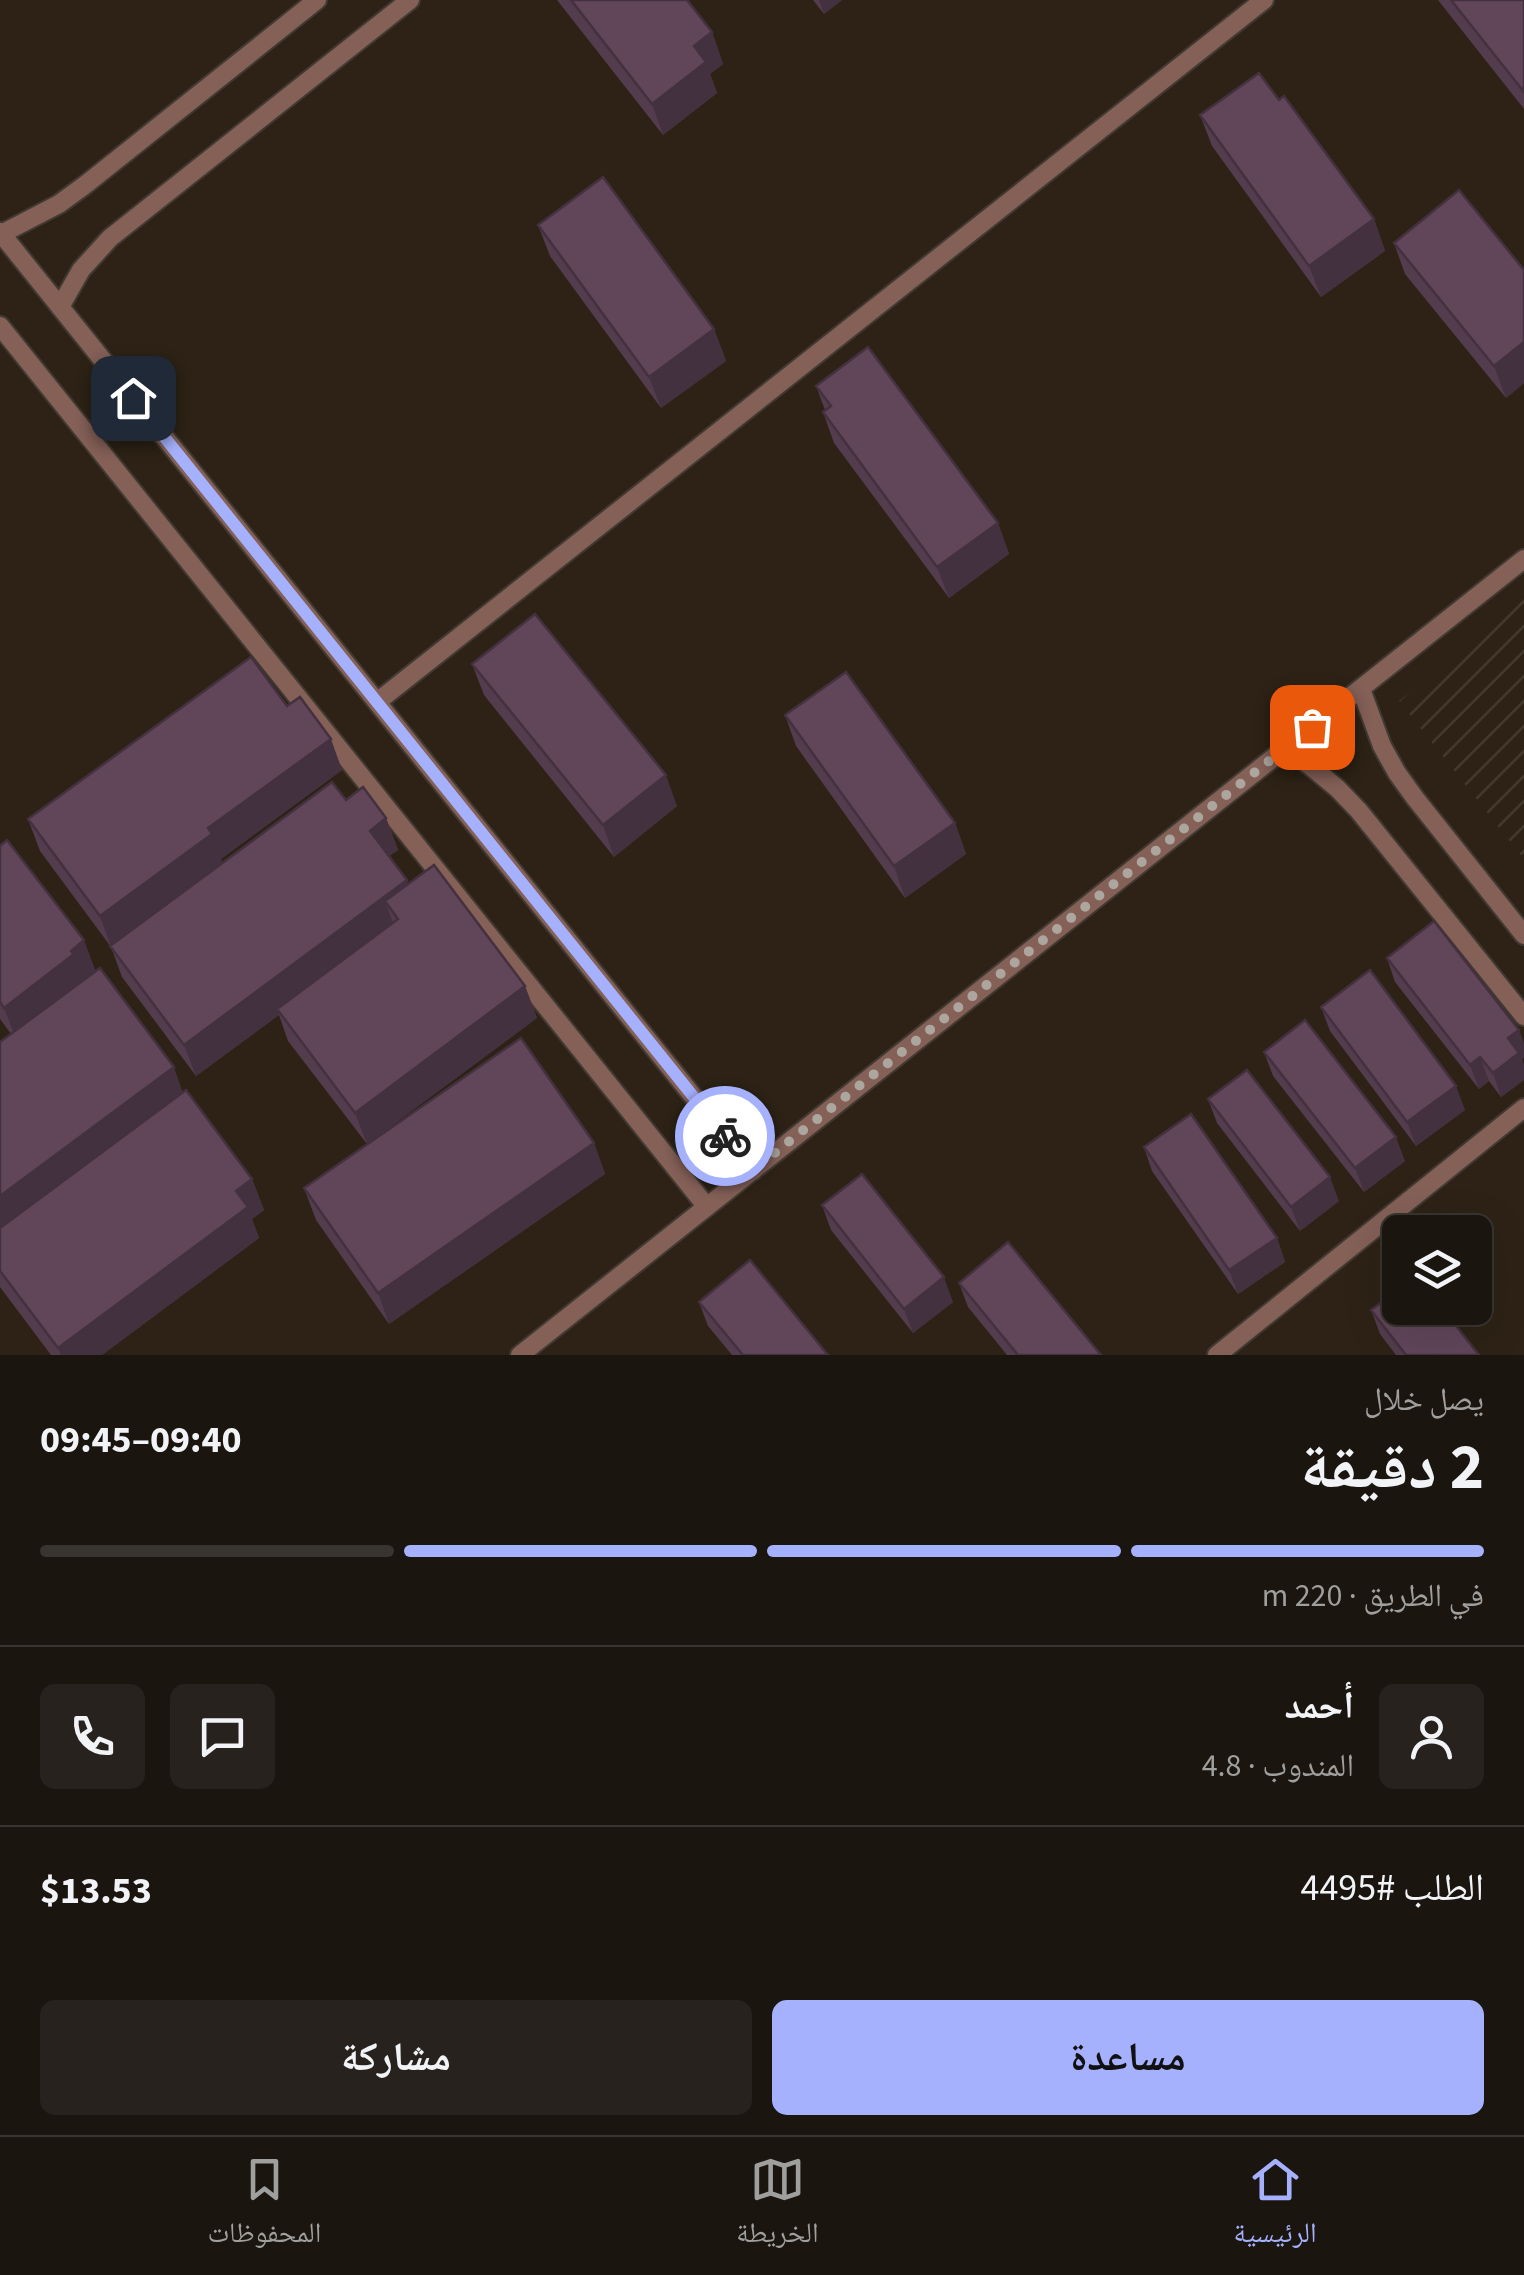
<!DOCTYPE html>
<html lang="ar">
<meta charset="utf-8">
<style>
:root{--surface:#1a150f;--page:#27221d;--text:#f1f3f6;--muted:#9f9f9e;--line:#38342f;--accent:#a5b1fc}
body{margin:0;font-family:"Source Sans 3","Noto Naskh Arabic",sans-serif;background:var(--page);color:var(--text);direction:rtl;height:100vh;display:flex;flex-direction:column;font-size:38px;white-space:nowrap}
*{box-sizing:border-box;margin:0}
p{font-size:32px;color:var(--muted)}
.icon{flex:none;width:55px;height:55px;fill:none;stroke:currentColor;stroke-width:2;stroke-linecap:round;stroke-linejoin:round}
.map{position:relative;height:1355px;overflow:hidden;direction:ltr}
.drawer{display:flex;flex-direction:column;background:var(--surface);flex:1}
.drawer>*{flex:none}
.controls{position:absolute;left:1382px;top:1215px;display:grid;gap:20px}
.controls a{display:grid;place-items:center;width:110px;height:110px;border-radius:15px;background:var(--surface);box-shadow:0 10px 40px #0002,0 0 0 2px var(--line);font-size:50px}
.pin{position:absolute;display:grid;place-items:center;width:85px;height:85px;color:#fff;margin:-42px;border-radius:20px;box-shadow:0 5px 15px #0006}
.courier{position:absolute;display:grid;place-items:center;width:100px;height:100px;margin:-50px;border:8px solid #a5b1fc;border-radius:50%;background:#fff;color:#222;box-shadow:0 2px 12px #0007}
.head em{font-style:normal;font-weight:700}
.head div{display:flex;flex-direction:column-reverse}
.head{display:flex;align-items:center;justify-content:space-between;height:170px;padding:0 40px}
h1{font-size:65px;font-weight:700;line-height:75px}
.bar{display:grid;grid-template-columns:repeat(4,1fr);gap:15px 10px;align-content:center;height:120px;padding:0 40px}
.bar i{height:12px;border-radius:8px;background:var(--line)}
.bar .active{background:var(--accent)}
.bar p{grid-column:span 4}
.line{display:flex;align-items:center;gap:25px;padding:0 40px;border-top:2px solid var(--line)}
.line div{flex:1}
.round{display:grid;place-items:center;flex:none;width:105px;height:105px;border-radius:15px;background:var(--page)}
.button{display:flex;gap:20px;margin-top:auto;padding:20px 40px}
.button a{flex:1;height:115px;border-radius:15px;background:var(--accent);color:#111;font-size:40px;font-weight:700;line-height:115px;text-align:center}
.button a+a{background:var(--page);color:var(--text)}
.tabs{display:flex;justify-content:space-around;align-items:center;height:140px;border-top:2px solid var(--line);background:var(--surface);font-size:28px;color:var(--muted)}
.tabs a{display:grid;justify-items:center;gap:5px}
.tabs .active{color:var(--accent)}
.map>svg:first-child{display:block}
</style>
<div class="map">
<svg width="1524" height="1355" viewBox="0 0 1524 1355">
<defs>
<pattern id="industrial-furrows" width="10" height="10" patternUnits="userSpaceOnUse" patternTransform="scale(2.5)"><rect width="10" height="10" fill="#2d2215"/><path d="M-1 1l2-2M0 10L10 0M9 11l2-2" fill="none" stroke="#42382c"/></pattern>
</defs>
<rect width="100%" height="100%" fill="#231c14"/>
<path fill="#2d2215" fill-rule="evenodd" d="M0,0H1524V1355H0ZM1400,1232H1475V1308H1400Z"/>
<path fill="url(#industrial-furrows)" d="M1524,599V859L1399,701Z"/>
<g fill="none" stroke-linecap="round" stroke-linejoin="round">
<defs>
<path id="service" d="M0,232L753,1171
M1,234L59,204L85,185L317,0
M60,307L81,270L110,238L410,0
M0,326L707,1207
M1361,689L1382,746L1397,773L1415,798L1524,935
M377,702L1264,0
M1287,747L1337,788L1359,811L1524,1016
M520,1355L1524,559
M1217,1355L1524,1108"/>
</defs>
<use href="#service" stroke="#403a32" stroke-width="22"/>
<use href="#service" stroke="#846057" stroke-width="18"/>
</g>
<path fill="#533c4d" d="M557,0H687L712,32L723,64L710,74L717,93L663,135Z
M813,0H842L824,14Z
M1438,0H1524V109Z
M1279,100L1374,219L1385,251L1321,297L1212,146L1200,115Z
M538,225L714,329L726,361L661,408L550,256Z
M1394,243L1524,270V383L1506,398L1405,274Z
M816,386L998,523L1009,554L949,598L834,443L823,412L825,410Z
M472,664L677,806L614,857L484,695Z
M287,706L342,770L221,859L222,863L346,800L386,818L398,850L389,856L409,884L525,986L537,1018L367,1144L288,1041L279,1015L196,1076L122,977L111,947L40,851L28,819Z
M785,715L955,823L966,854L905,898L796,746Z
M0,846L95,971L183,1092L252,1179L264,1210L252,1219L259,1238L102,1355H51L0,1287V1042L11,1034L0,1019Z
M1387,958L1519,1030L1524,1044V1057L1522,1059L1524,1066V1080L1501,1097L1489,1081L1479,1089L1395,982Z
M1321,1007L1465,1110L1416,1146L1330,1031Z
M1264,1052L1405,1161L1364,1192L1273,1076Z
M1208,1099L1339,1201L1300,1231L1217,1123Z
M594,1143L605,1174L389,1324L316,1220L304,1188Z
M1144,1147L1277,1238L1285,1262L1238,1294L1152,1171Z
M822,1205L953,1302L913,1333L831,1230Z
M959,1283L1101,1355H1007L968,1307Z
M699,1302L828,1355H732L708,1326Z
M1371,1310L1479,1355H1396L1380,1334Z"/>
<path fill="#44313f" d="M819,0H842L824,14Z
M712,32L723,64L710,74L717,93L663,135L652,104L694,46Z
M1374,219L1385,251L1321,297L1309,266Z
M714,329L726,361L661,408L649,377Z
M1524,342V383L1506,398L1494,366Z
M998,523L1009,554L949,598L937,567Z
M331,739L342,770L221,859L223,865L111,947L100,916L208,828Z
M666,775L677,806L614,857L603,825Z
M386,818L398,850L381,862L370,831Z
M955,823L966,854L905,898L894,866Z
M407,880L419,911L398,919L385,901L395,929L277,1009L279,1015L196,1076L184,1045Z
M84,940L96,972L16,1039L4,1008Z
M525,986L537,1018L367,1144L355,1113Z
M1519,1030L1524,1044V1057L1522,1059L1524,1066V1080L1501,1097L1493,1073L1508,1038Z
M1480,1057L1489,1081L1479,1089L1470,1065Z
M174,1067L185,1099L0,1236V1196Z
M1456,1086L1465,1110L1416,1146L1407,1122Z
M1396,1137L1405,1161L1364,1192L1355,1168Z
M594,1143L605,1174L389,1324L378,1293Z
M1330,1177L1339,1201L1300,1231L1291,1207Z
M252,1179L264,1210L252,1219L259,1238L102,1355H61L58,1348L236,1191Z
M1277,1238L1285,1262L1238,1294L1229,1270Z
M944,1277L953,1302L913,1333L904,1309Z"/>
<path fill="#61465a" stroke="#44313f" stroke-width="2.5" d="M571,0H687L712,32L694,46L706,62L652,104Z
M1451,0H1524V92Z
M1259,73L1279,100L1284,96L1374,219L1309,266L1200,115Z
M603,177L714,329L649,377L538,225Z
M1459,190L1524,270V342L1494,366L1394,243Z
M868,347L998,523L937,567L823,412L831,406L816,386Z
M535,614L666,775L603,825L472,664Z
M251,657L287,706L300,697L331,739L208,828L212,834L100,916L28,819Z
M846,672L955,823L894,866L785,715Z
M332,782L346,800L363,787L386,818L370,831L407,880L184,1045L110,946Z
M7,840L84,940L71,951L74,954L4,1008L0,1002V846Z
M434,865L525,986L355,1113L277,1009L398,919L385,901Z
M1434,921L1519,1030L1508,1038L1519,1053L1493,1073L1480,1057L1470,1065L1387,958Z
M100,968L174,1067L0,1196V1042Z
M1370,970L1456,1086L1407,1122L1321,1007Z
M1305,1020L1396,1137L1355,1168L1264,1052Z
M521,1038L594,1143L378,1293L304,1188Z
M1247,1070L1330,1177L1291,1207L1208,1099Z
M186,1090L252,1179L236,1191L248,1207L58,1348L0,1271V1228Z
M1191,1114L1277,1238L1229,1270L1144,1147Z
M862,1174L944,1277L904,1309L822,1205Z
M1008,1242L1101,1355H1018L959,1283Z
M750,1260L828,1355H743L699,1302Z
M1400,1289V1308H1442L1479,1355H1406L1371,1310Z"/>
<g fill="none" stroke-linecap="round" stroke-linejoin="round">
<path stroke="#aca69f" stroke-width="10" stroke-dasharray="0 18" d="M725,1136L753,1170L1312,727"/>
<path stroke="#a5b1fc" stroke-width="12" d="M133,398L725,1136"/>
</g>
</svg>
<div class="controls">
<a><svg class="icon" aria-label="layers" viewBox="0 0 24 24"><path d="M12 4l9 5-9 5-9-5zM3 14l9 5 9-5"/></svg></a>
</div>
<div class="pin" style="left:1312px;top:727px;background:#ea580c"><svg class="icon" aria-label="bag" viewBox="0 0 24 24"><path d="M5 8h14l-1 12H6zM9 8a3 3 0 0 1 6 0"/></svg></div>
<div class="pin" style="left:133px;top:398px;background:#1f2937"><svg class="icon" aria-label="home" viewBox="0 0 24 24"><path d="M3 11l9-7 9 7M6 9v11h12V9"/></svg></div>
<div class="courier" style="left:725px;top:1136px"><svg class="icon" aria-label="bike" viewBox="0 0 24 24"><circle cx="6" cy="16" r="4"/><circle cx="18" cy="16" r="4"/><path d="M6 16l4-8h5l3 8M10 8l3 8H6M13 5h3"/></svg></div>
</div>
<section class="drawer">
<div class="head"><div><h1>2 دقيقة</h1><p>يصل خلال</p></div><em>09:40–09:45</em></div>
<div class="bar"><i class="active"></i><i class="active"></i><i class="active"></i><i></i><p>في الطريق · 220 m</p></div>
<div class="line" style="height:180px"><a class="round"><svg class="icon" aria-label="person" viewBox="0 0 24 24"><circle cx="12" cy="8" r="4"/><path d="M4 21q1-7 8-7t8 7"/></svg></a><div><b>أحمد</b><p>المندوب · 4.8</p></div><a class="round"><svg class="icon" aria-label="chat" viewBox="0 0 24 24"><path d="M4 5h16v11H9l-5 4z"/></svg></a><a class="round"><svg class="icon" aria-label="phone" viewBox="0 0 24 24"><path d="M5 4h4l2 5-3 2q2 4 5 5l2-3 5 2v4C11 20 4 13 5 4z"/></svg></a></div>
<div class="line" style="height:130px"><div>الطلب #4495</div><b>$13.53</b></div>
<div class="button"><a>مساعدة</a><a>مشاركة</a></div>
</section>
<nav class="tabs">
<a class="active"><svg class="icon" aria-label="home" viewBox="0 0 24 24"><path d="M3 11l9-7 9 7M6 9v11h12V9"/></svg>الرئيسية</a>
<a><svg class="icon" aria-label="map" viewBox="0 0 24 24"><path d="M3 6l6-2 6 2 6-2v14l-6 2-6-2-6 2zM9 4v14M15 6v14"/></svg>الخريطة</a>
<a><svg class="icon" aria-label="saved" viewBox="0 0 24 24"><path d="M7 4h10v16l-5-4-5 4z"/></svg>المحفوظات</a>
</nav>
